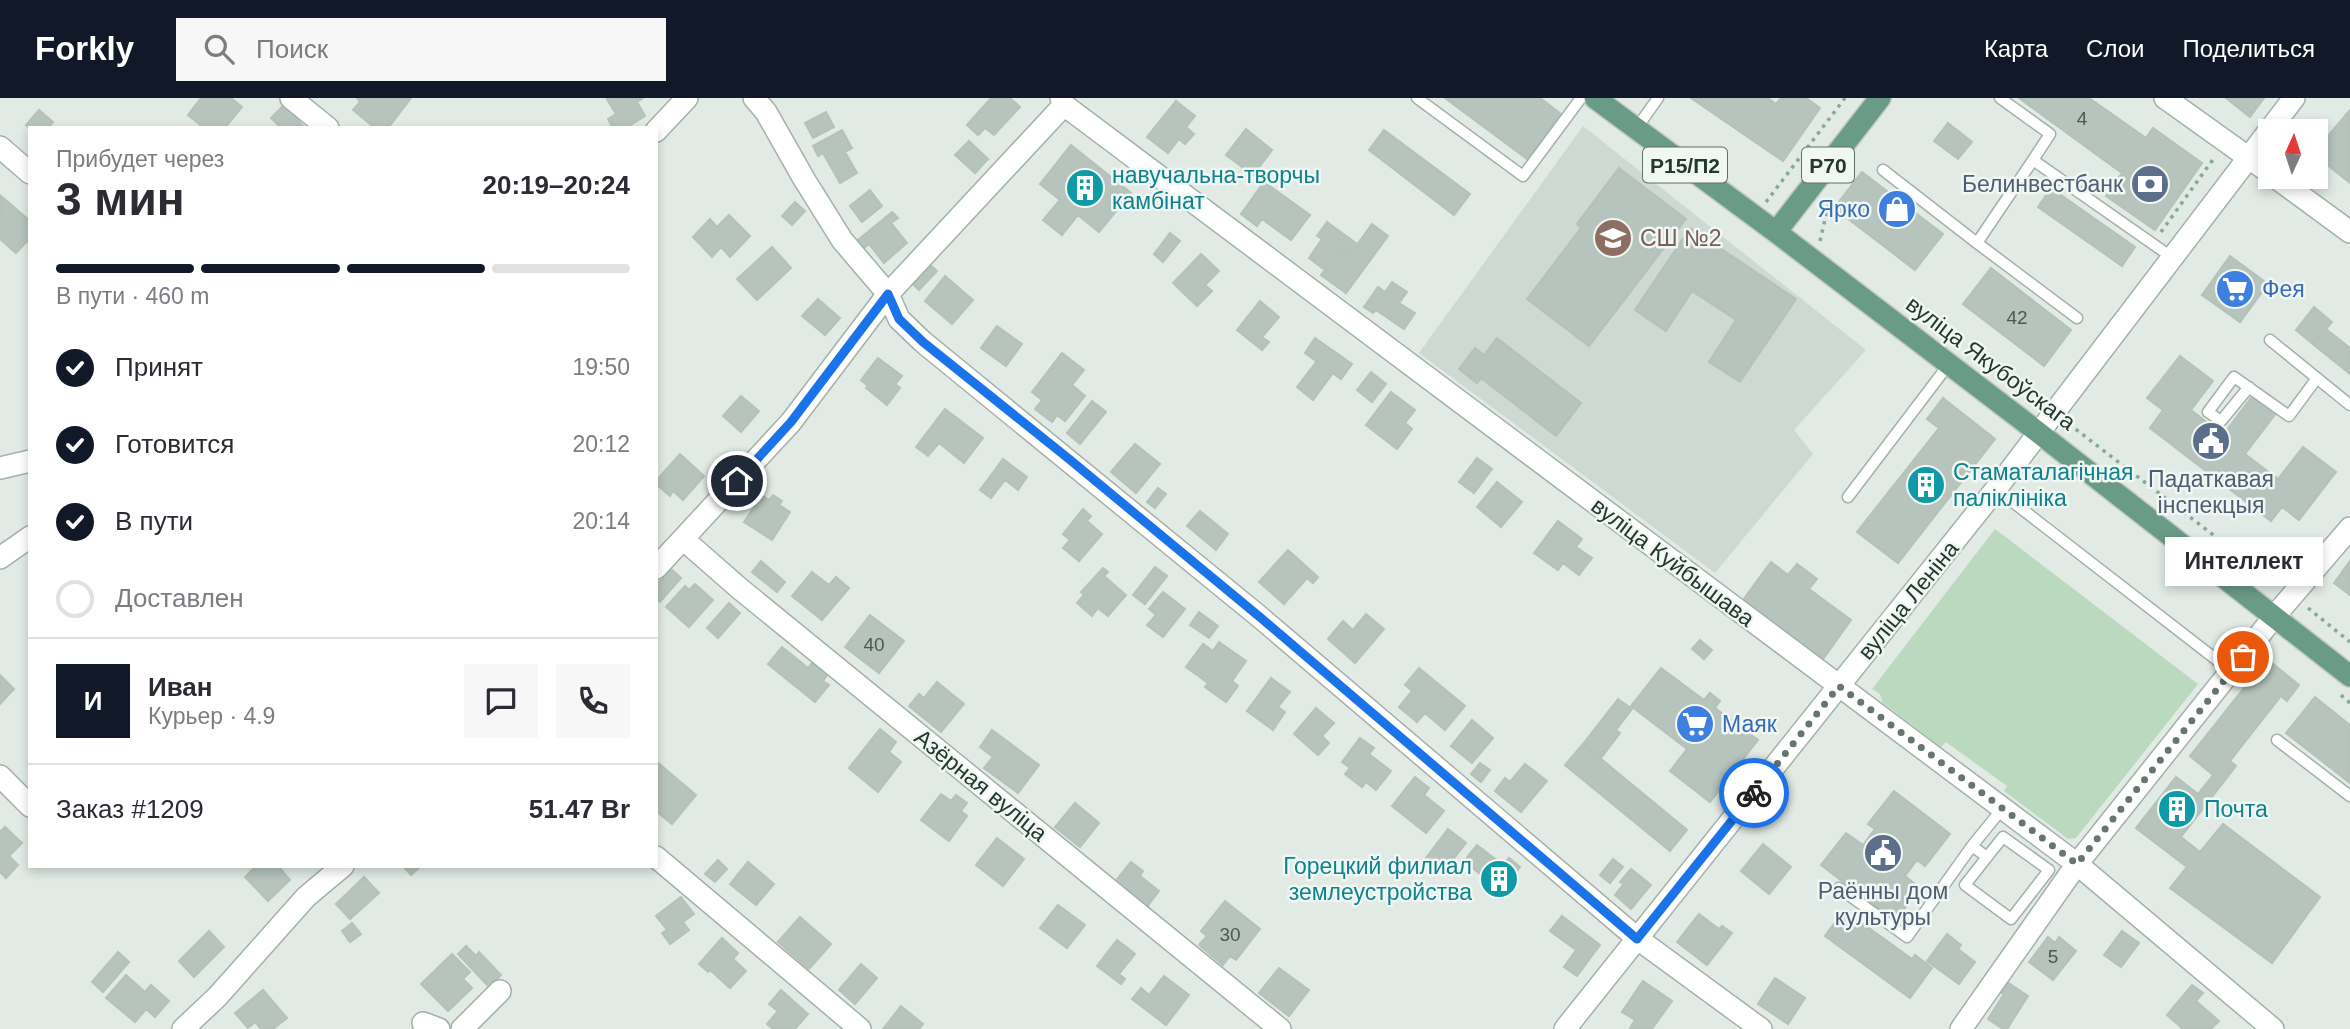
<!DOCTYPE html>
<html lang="ru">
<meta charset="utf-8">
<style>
:root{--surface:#fff;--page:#f7f7f7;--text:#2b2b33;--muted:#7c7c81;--line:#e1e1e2;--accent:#111827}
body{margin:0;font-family:Arial,sans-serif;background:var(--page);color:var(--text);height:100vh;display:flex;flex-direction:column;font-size:26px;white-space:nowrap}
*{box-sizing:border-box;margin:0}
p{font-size:23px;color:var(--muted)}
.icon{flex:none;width:38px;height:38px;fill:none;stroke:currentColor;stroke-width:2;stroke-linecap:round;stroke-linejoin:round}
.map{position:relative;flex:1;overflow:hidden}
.sheet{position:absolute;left:28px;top:28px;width:630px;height:742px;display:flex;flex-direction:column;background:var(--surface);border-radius:0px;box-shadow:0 4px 10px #0003}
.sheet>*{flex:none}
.needle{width:46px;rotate:3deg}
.fabs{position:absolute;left:2258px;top:21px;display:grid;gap:14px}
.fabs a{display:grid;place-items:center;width:70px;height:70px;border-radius:0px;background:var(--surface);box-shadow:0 4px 10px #0003;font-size:35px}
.pin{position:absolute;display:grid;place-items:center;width:60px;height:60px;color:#fff;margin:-30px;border:4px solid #fff;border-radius:50%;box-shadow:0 2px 7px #0007}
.courier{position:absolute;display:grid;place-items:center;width:70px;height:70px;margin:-35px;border:5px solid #1a73e8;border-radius:50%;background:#fff;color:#222;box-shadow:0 2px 9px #0007}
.bubble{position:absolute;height:49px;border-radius:0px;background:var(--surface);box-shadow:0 4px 10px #0003;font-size:23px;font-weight:700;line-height:49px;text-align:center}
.headline em{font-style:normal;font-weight:700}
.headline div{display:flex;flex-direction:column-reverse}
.headline{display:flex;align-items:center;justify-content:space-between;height:119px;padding:0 28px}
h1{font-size:46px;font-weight:700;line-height:52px}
.bar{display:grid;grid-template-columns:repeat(4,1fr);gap:10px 7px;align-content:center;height:84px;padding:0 28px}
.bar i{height:9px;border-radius:5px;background:var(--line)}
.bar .selected{background:var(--accent)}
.bar p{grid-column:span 4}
.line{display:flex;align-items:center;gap:18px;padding:0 28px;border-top:2px solid var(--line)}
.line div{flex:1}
.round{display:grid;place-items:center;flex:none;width:74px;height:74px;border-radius:0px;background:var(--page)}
ol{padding:0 28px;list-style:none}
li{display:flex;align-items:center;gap:21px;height:77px}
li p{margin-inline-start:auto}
li .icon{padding:7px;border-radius:50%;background:var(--accent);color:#fff;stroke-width:4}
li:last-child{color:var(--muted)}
li i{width:38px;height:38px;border:4px solid var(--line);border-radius:50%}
header{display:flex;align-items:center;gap:42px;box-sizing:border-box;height:98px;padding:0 35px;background:var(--accent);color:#fff}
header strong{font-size:33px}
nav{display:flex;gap:38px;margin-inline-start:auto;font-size:24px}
.search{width:490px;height:63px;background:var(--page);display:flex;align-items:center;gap:18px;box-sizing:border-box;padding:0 24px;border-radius:0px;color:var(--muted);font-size:26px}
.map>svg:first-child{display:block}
</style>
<header>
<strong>Forkly</strong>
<div class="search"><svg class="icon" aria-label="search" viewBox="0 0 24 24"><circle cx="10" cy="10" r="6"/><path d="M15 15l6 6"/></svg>Поиск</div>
<nav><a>Карта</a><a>Слои</a><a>Поделиться</a></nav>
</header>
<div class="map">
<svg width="2350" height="931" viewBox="0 0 2350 931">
<rect width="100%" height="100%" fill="#e1eae4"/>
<path fill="#cfd9d3" d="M1583,28L1866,252L1794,332L1813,356L1715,475L1419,255Z"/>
<path fill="#bbd9bf" d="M1995,431L2198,586L2076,740L2068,741L2004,693L2007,688L1946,644L1941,649L1883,605L1880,596L1872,591Z"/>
<path fill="#b6c4bd" stroke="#b4c2ba" stroke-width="2" d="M201,0H231L242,9L225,30H204L188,17Z
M357,0H411L388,30H375L353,12L360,4Z
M610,0H643L637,4L645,18L626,30H613L608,21L616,16L607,1Z
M991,0H1010L1020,9L994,37L985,30L978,37L967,27Z
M1445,0H1540L1561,16L1527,61Z
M1691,0H1768L1776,6L1781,0H1806L1820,10L1783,63Z
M2019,0H2089L2146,40L2122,75Z
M2226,0H2264L2250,19Z
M1176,3L1195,18L1186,29L1194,36L1185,46L1179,41L1168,55L1147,39Z
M284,7L305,30H281L271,20Z
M39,12L53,24L48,30L30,31L26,27Z
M2350,12V85L2315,57V53Z
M826,14L834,29L813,40L805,25Z
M1948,25L1972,44L1958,61L1934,43Z
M2153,30L2202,65L2155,132L2106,98Z
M1246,31L1272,52L1253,77L1226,57Z
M842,32L852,50L845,54L857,75L840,85L823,55L818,58L813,48Z
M1384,32L1470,96L1454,117L1369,52Z
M969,43L988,61L975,75L955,57Z
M1071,47L1131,95L1099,134L1078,117L1062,137L1043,122L1060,102L1040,86Z
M1619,70L1686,121L1589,248L1527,201L1581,130L1577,126Z
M1862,74L1943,136L1915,172L1834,110Z
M1264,84L1310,117L1291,142L1262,121L1257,128L1241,116Z
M2051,90L2135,149L2122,168L2038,109Z
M870,92L882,108L862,124L850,108Z
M1,98L30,123V140L16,155L0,141Z
M795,104L805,113L792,127L782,118Z
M892,114L898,120L891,125L907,145L884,165L869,146L864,150L858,142Z
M729,117L750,138L730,159L721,149L712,159L693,139L710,121L717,129Z
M1327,124L1357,146L1349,158L1340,151L1325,172L1309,160L1322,141L1317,138Z
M1372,126L1388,138L1346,195L1321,177L1340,151L1349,158Z
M1690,130L1796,201L1740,284L1709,264L1736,222L1692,193L1666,233L1635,212Z
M1170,135L1180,143L1163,164L1154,156Z
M772,149L791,170L757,202L737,181Z
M1201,156L1219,173L1205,187L1212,193L1197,208L1173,185Z
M2230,158L2268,186L2240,224L2202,197Z
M926,163L937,173L919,192L909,182Z
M1991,170L2071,232L2044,268L1963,206Z
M945,178L973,202L952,226L925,203Z
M1392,184L1407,194L1399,205L1415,215L1404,231L1376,212L1373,215L1364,209L1378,189L1385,194Z
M818,201L840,220L825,237L802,218Z
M1260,203L1279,219L1262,239L1269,244L1262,252L1237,232Z
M2314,209L2332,224L2313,246L2296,232Z
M997,228L1022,246L1006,268L981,250Z
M2326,231L2350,250V276L2313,246Z
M1315,240L1352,266L1341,281L1305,255Z
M1497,240L1581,305L1556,338L1481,280L1477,285L1459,271L1475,250L1484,257Z
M1062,255L1084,272L1072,287L1085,298L1065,323L1057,317L1052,324L1035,311L1042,302L1032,294Z
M2180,258L2213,283L2191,312L2223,337L2254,296L2277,314L2245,356L2278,381L2303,349L2336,374L2299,422L2282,409L2271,423L2150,330L2163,312L2147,300Z
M878,260L902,278L895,286L900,290L887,307L866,290L868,288L861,282Z
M1317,263L1333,275L1313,302L1297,289Z
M1371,274L1386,286L1372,304L1357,292Z
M1391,294L1415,312L1405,325L1412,331L1397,351L1366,327Z
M741,298L759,313L741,334L723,318Z
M1943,300L1995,341L1898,465L1857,434L1939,330L1927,321Z
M1092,303L1106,314L1080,346L1067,335Z
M945,311L983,340L964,365L939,345L928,358L916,349Z
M1135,346L1160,366L1136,395L1111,374Z
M680,356L704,378L683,402L673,393L670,398L656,386V383Z
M1477,360L1492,371L1474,395L1459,384Z
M1003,361L1027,379L1018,392L1005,382L991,400L980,392Z
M1497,384L1522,404L1501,429L1477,409Z
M1158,390L1166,396L1155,410L1147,404Z
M762,397L769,402L773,397L782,403L779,407L790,414L772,442L744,424Z
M1083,411L1091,418L1087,423L1102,436L1079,463L1063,450L1070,442L1063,436Z
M1200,413L1228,436L1216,452L1187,428Z
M1558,423L1582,441L1576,449L1592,460L1579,477L1563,465L1558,472L1534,455Z
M1288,452L1318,479L1313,485L1307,480L1284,506L1259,484Z
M761,463L785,484L777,494L752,474Z
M2350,463V497L2334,485Z
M1771,464L1788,477L1797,466L1817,481L1809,491L1851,522L1823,561L1743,502Z
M1155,469L1167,478L1145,506L1133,497Z
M1103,470L1108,474L1104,478L1126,497L1108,518L1098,510L1092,518L1077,505L1084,497L1081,494Z
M671,471L681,480L660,504L656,501V487Z
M812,474L829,487L836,479L849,490L822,522L792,498Z
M695,486L713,502L689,529L666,509L685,488L689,492Z
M1163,494L1185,511L1163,539L1147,527L1156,517L1149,511Z
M729,505L740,515L718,540L707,530Z
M1199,514L1218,528L1209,540L1190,527Z
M1366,516L1384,531L1355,565L1328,541L1343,523L1353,532Z
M870,517L904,543L879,575L845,549Z
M1700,542L1712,552L1704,561L1692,551Z
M1219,544L1246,563L1232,583L1238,588L1226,604L1205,589L1208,585L1186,569L1203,546L1213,553Z
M782,549L808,570L812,565L827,577L823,583L829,587L815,604L768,566Z
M2267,561L2299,587L2287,603L2281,598L2230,663L2236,668L2181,739L2200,754L2223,726L2320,799L2272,865L2170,790L2187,769L2136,730L2176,679L2198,696L2213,677L2190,658Z
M1419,570L1465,608L1445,632L1425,615L1417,624L1399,609L1412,593L1405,587Z
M1661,570L1704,602L1710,595L1720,603L1715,610L1758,642L1710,704L1670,673L1687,651L1631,608Z
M0,577L14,591L0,606Z
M1271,580L1290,594L1278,609L1285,614L1273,632L1247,613Z
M937,584L964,606L941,634L909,608L919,596L924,600Z
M2315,599L2350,627V685L2286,635Z
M1618,601L1632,611L1616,632L1620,635L1601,660L1583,646Z
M1316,610L1334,625L1322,638L1329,645L1318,657L1294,636Z
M1472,622L1493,640L1472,665L1451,648Z
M880,631L896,644L889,654L901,664L878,694L849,670Z
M992,632L1039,667L1018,695L984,670L993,659L980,649Z
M1360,640L1374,650L1369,656L1391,673L1376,692L1366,684L1362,689L1345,676L1350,670L1342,664Z
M1583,646L1687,732L1670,753L1565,667Z
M656,663L696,697L672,726L656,713Z
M1480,665L1490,672L1481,684L1471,676Z
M1525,666L1547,683L1521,714L1495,693L1505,680L1510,684Z
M1415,679L1429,690L1424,697L1444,713L1426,735L1392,708Z
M1894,693L1950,736L1925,768L1917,762L1905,778L1920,790L1895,823L1821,767L1846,735L1863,747L1875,731L1868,726Z
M941,696L951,703L956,697L967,705L961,713L967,718L949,743L921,722Z
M1075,705L1099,725L1080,749L1055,729Z
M5,729L22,745L9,758L18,767L6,780L0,774V734Z
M1448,731L1466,745L1443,774L1426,760Z
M997,740L1024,761L1003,788L976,767Z
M1763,746L1791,769L1769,796L1741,773Z
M1477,747L1503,767L1509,760L1520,769L1501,793L1464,763Z
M1613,761L1623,769L1610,785L1600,777Z
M718,762L727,771L715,784L705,776Z
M748,764L774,786L756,807L730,786Z
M1131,764L1143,773L1140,778L1159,793L1147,809L1113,786Z
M256,768H278L290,782L268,803L245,779Z
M403,768H421L411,777Z
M1631,771L1651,787L1631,811L1615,797L1624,786L1620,784Z
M364,779L379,795L350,821L336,806Z
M681,799L694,816L683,824L689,832L670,846L662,835L667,832L656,818Z
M1225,803L1260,831L1236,862L1230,858L1223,867L1199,847L1207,838L1201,833Z
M1058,807L1085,827L1067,850L1040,830Z
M1844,812L1912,861L1915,857L1932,870L1910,900L1825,838Z
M1699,816L1719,831L1722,828L1732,835L1707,867L1677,844Z
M1562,818L1600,847L1577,878L1564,869L1576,852L1550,833Z
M800,819L831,846L809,871L778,844Z
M352,825L361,836L350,844L342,833Z
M209,833L224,849L194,879L179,863Z
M2122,833L2139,845L2121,869L2104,857Z
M1947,836L1961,847L1958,851L1975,864L1959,886L1927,863Z
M2048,839L2055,845L2059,839L2076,853L2053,882L2029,864Z
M722,840L738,855L733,861L746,873L730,890L710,872L708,874L699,866Z
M1117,842L1135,856L1119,876L1125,881L1121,886L1097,868Z
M466,848L476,858L479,854L501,877L489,889L458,856Z
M118,854L129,864L103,894L92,884Z
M452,856L470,874L463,881L472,890L448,913L421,886Z
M861,866L877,880L855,906L839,892Z
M1279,870L1309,892L1289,918L1259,895Z
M126,877L145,894L151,887L169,903L155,919L146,911L135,924L106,900Z
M1164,878L1189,897L1166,927L1132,901L1141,890L1149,897Z
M1775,880L1805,900L1788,926L1758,906Z
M1643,883L1672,903L1652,931H1632L1630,930L1635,922L1622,914Z
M2007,884L2028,898L2007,931H2003L1988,921L2004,896L2000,894Z
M2192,887L2203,895L2196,903L2219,923L2211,931H2183L2167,917Z
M263,892L287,920L273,931H261L255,924L248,930L235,915Z
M781,892L808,916L795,931H773L767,926L778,913L769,906Z
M901,908L923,926L919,931H883Z"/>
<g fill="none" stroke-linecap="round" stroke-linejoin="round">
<defs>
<path id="lane" d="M1417,0L1523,78L1581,0
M2000,0L2050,36L2033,62L2173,160
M1636,31L1658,0
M1883,72L1977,145L2033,62
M1977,145L2077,220
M2270,242L2350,307
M2249,289L2221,323L2208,314L2234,279L2289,318L2317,280
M1996,391L2231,573
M1848,399L1949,266
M2277,642L2350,698
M1987,759L1965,787L2011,821L2049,772L2003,739L1987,759L1972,748L2002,711
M1839,790L1907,839L1972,748"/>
<path id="street" d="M291,0L328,30
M754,0L766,14L804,81L842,142L888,196L899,221L923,244L1261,520L1638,841L1761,931
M1064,7L2077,766L2273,931
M656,33L687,0
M0,49L30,75
M0,370L30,363
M683,441L739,490L1280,931
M0,460L30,439
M656,470L791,324L888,196L1064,7L1061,0
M0,678L30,708
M656,759L860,931
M423,925L439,931
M183,931L217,899L306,799L343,768
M462,931L500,893
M1565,931L1996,391L2294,0
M1961,931L2077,766L2273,520L2350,430"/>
<path id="secondary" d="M2165,0L2270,75
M2275,79L2350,134"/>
<path id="primary" d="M1595,0L1776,134L2039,335L2350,578
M1776,134L1880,0"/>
</defs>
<use href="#lane" stroke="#a4b1aa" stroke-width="13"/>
<use href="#street" stroke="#a4b1aa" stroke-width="24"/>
<use href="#secondary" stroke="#a1b4aa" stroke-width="24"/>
<use href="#primary" stroke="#c1c7c5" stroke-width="24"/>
<path stroke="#84aa99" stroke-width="3.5" stroke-dasharray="3.5 5" stroke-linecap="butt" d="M1766,104L1845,0
M2161,134L2214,60
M1820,143L1830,100
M2069,326L2277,486
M2308,510L2350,544
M2341,597L2350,605"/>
<use href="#lane" stroke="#fff" stroke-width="10"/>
<use href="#street" stroke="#fff" stroke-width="21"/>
<use href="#secondary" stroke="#fff" stroke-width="21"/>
<use href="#primary" stroke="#6a9b87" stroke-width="21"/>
</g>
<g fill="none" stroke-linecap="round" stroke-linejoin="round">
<path stroke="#66766e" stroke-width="7" stroke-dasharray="0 12.6" d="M1754,695L1839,588L2077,766L2243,559"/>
<path stroke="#1a73e8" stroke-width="9" d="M737,383L791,324L888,196L899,221L923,244L1069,361L1261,520L1637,841L1754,695"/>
</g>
<defs>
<symbol id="bank-disc" viewBox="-11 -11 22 22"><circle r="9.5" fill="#5c6f8a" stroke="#f1f7f3"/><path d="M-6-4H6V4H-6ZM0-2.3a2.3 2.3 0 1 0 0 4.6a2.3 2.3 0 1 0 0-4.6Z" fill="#fff"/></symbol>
<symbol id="building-disc" viewBox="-11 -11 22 22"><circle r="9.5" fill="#0f9aa8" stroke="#f1f7f3"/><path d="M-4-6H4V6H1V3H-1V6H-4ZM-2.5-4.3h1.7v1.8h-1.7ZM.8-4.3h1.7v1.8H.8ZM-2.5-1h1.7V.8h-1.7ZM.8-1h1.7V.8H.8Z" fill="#fff"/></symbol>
<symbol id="shop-disc" viewBox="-11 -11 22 22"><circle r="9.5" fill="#3f7fe0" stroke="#f1f7f3"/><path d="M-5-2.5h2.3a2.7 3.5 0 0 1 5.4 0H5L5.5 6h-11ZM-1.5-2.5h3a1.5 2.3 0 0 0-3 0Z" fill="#fff"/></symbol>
<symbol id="school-disc" viewBox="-11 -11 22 22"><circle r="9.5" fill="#8d6e63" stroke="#f1f7f3"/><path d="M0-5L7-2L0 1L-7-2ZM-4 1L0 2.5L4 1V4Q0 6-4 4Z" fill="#fff"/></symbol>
<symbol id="supermarket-disc" viewBox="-11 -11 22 22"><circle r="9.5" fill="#3f7fe0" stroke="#f1f7f3"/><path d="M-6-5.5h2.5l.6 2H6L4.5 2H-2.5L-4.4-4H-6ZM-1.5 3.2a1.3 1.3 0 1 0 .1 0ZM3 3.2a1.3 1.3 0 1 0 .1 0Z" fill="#fff"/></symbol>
<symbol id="civic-disc" viewBox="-11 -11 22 22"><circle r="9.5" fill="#5c6f8a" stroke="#f1f7f3"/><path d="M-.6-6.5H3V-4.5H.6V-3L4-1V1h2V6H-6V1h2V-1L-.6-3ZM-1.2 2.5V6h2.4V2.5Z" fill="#fff"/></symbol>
</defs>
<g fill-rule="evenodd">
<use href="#bank-disc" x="2128" y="64" width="44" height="44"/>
<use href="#building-disc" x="1063" y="68" width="44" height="44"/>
<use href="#shop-disc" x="1875" y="89" width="44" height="44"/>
<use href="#school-disc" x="1591" y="118" width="44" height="44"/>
<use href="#supermarket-disc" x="2213" y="169" width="44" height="44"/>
<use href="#civic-disc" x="2189" y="321" width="44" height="44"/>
<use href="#building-disc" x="1904" y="365" width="44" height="44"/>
<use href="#supermarket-disc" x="1673" y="604" width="44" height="44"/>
<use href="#building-disc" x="2155" y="689" width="44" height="44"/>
<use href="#civic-disc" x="1861" y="733" width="44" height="44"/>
<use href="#building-disc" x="1477" y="759" width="44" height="44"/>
</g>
<g text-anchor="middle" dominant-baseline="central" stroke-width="5" stroke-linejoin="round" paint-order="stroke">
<g font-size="19" fill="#485b52">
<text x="2082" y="20">4</text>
<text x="2017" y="219">42</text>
<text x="874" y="546">40</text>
<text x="1230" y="836">30</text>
<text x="2053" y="858">5</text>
</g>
<g fill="#f1f7f3" stroke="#61716a" stroke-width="2">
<rect x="1643" y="49.5" width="84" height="35" rx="5"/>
<rect x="1802" y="49.5" width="52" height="35" rx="5"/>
</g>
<g font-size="21" font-weight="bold" fill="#23382f">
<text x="1685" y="67">Р15/П2</text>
<text x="1828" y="67">Р70</text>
</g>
<g font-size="23" fill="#0d838f" stroke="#f1f7f3" text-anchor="start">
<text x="1112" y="77">навучальна-творчы<tspan x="1112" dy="26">камбінат</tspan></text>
<text x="1953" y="374">Стаматалагічная<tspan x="1953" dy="26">паліклініка</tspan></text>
<text x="2204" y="711">Почта</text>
<text x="1472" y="768" text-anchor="end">Горецкий филиал<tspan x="1472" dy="26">землеустройства</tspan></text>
</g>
<g font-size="23" fill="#4e5e75" stroke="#f1f7f3">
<text x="2123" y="86" text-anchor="end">Белинвестбанк</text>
<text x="2211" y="381">Падаткавая<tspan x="2211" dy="26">інспекцыя</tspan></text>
<text x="1883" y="793">Раённы дом<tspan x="1883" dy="26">культуры</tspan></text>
</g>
<g font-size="23" fill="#366cbe" stroke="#f1f7f3" text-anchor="start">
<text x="1870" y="111" text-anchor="end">Ярко</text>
<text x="2262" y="191">Фея</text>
<text x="1722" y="626">Маяк</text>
</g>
<g font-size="23" fill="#785e54" stroke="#f1f7f3" text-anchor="start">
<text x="1640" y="140">СШ №2</text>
</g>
<g font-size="23" fill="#23382f" stroke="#f1f7f3">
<text transform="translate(1991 265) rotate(37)">вуліца Якубоўскага</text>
<text transform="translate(1673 464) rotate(37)">вуліца Куйбышава</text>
<text transform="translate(1908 502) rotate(-51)">вуліца Леніна</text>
<text transform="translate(981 687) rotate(39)">Азёрная вуліца</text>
</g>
</g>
</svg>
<div class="fabs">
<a><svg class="needle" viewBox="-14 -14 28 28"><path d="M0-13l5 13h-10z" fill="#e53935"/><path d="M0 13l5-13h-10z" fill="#7c7c81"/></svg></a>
</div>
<div class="pin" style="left:2243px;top:559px;background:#ea580c"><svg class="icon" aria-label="bag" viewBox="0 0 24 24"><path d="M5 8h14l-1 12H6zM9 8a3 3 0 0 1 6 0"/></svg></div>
<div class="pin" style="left:737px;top:383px;background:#1f2937"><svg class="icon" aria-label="home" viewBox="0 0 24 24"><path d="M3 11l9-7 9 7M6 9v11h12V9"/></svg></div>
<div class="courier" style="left:1754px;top:695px"><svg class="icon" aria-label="bike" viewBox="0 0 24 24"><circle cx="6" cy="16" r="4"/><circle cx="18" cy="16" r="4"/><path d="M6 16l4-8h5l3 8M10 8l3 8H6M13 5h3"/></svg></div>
<div class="bubble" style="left:2165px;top:439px;width:158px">Интеллект</div>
<section class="sheet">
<div class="headline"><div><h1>3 мин</h1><p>Прибудет через</p></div><em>20:19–20:24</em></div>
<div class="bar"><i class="selected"></i><i class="selected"></i><i class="selected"></i><i></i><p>В пути · 460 m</p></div>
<ol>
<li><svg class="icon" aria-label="check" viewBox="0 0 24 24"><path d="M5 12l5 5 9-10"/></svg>Принят<p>19:50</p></li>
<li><svg class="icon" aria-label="check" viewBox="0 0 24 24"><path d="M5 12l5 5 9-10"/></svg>Готовится<p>20:12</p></li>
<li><svg class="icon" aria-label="check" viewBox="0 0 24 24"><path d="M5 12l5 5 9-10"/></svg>В пути<p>20:14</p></li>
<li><i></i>Доставлен</li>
</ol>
<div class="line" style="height:126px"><b class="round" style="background:var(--accent);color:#fff">И</b><div><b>Иван</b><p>Курьер · 4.9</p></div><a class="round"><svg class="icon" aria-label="chat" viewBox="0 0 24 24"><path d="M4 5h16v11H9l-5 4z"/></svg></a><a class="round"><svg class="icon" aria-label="phone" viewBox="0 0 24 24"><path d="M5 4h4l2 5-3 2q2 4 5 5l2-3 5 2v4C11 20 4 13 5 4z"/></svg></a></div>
<div class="line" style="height:91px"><div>Заказ #1209</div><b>51.47 Br</b></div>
</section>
</div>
